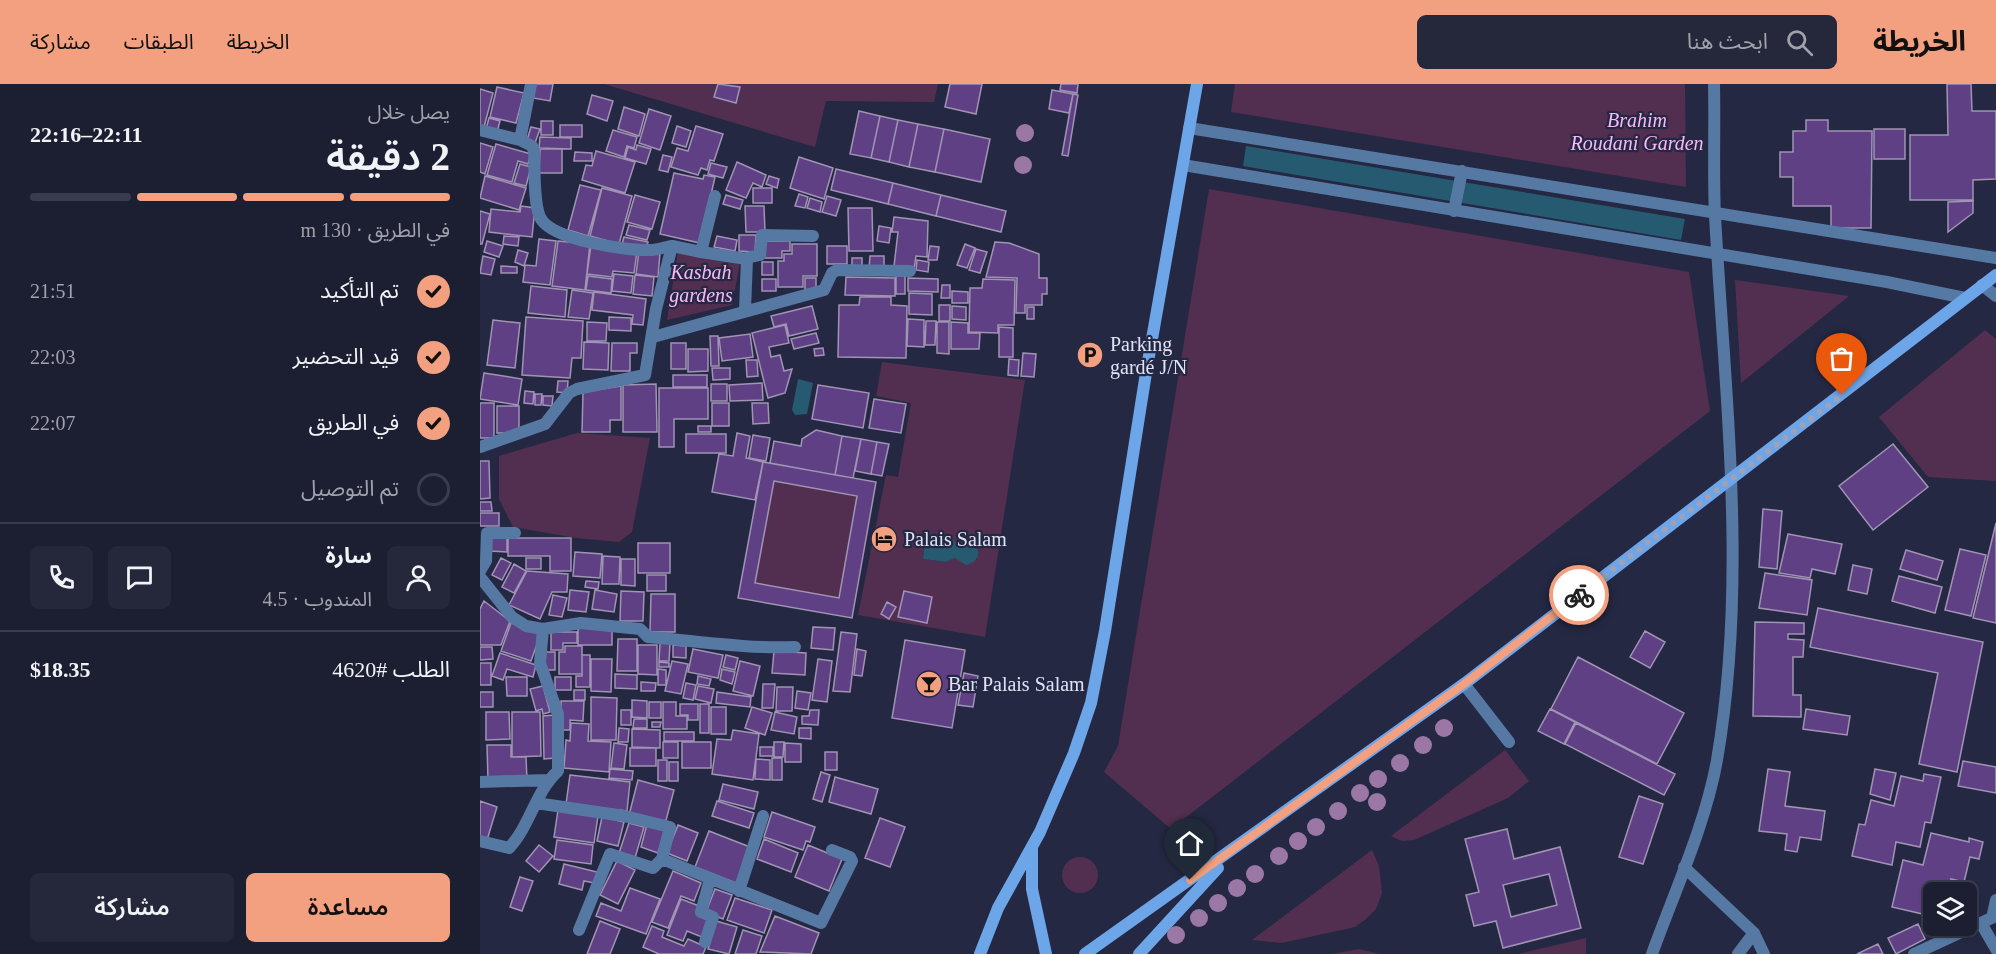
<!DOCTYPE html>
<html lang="ar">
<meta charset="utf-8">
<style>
:root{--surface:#1c1e32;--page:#25273a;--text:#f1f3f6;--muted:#a0a2ac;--line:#3a3c4d;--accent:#f2a07f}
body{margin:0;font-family:"Times New Roman","Noto Sans Arabic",serif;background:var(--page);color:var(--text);direction:rtl;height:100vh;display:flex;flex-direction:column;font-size:22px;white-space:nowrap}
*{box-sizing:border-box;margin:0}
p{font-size:20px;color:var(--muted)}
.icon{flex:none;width:33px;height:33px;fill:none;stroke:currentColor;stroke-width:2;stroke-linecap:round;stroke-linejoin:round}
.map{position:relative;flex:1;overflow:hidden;direction:ltr}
.side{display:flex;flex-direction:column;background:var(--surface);width:480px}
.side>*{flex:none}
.controls{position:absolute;left:1443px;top:798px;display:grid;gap:12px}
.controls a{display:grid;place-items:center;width:54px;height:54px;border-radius:9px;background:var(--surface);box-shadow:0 2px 4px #0004,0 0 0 2px var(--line);font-size:30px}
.pin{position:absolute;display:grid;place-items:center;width:51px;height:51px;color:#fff;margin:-62px -26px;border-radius:50% 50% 50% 0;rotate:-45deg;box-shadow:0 0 6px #0007}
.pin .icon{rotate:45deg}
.courier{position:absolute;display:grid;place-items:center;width:60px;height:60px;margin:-30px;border:4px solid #f2a07f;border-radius:50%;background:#fff;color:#222;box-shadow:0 2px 8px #0007}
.summary em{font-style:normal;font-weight:600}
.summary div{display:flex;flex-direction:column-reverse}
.summary{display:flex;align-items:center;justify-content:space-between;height:102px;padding:0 30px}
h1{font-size:39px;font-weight:600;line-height:45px}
.bar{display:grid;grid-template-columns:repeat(4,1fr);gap:9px 6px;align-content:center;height:72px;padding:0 30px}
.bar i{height:8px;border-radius:4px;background:var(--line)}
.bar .on{background:var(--accent)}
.bar p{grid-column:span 4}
.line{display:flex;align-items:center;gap:15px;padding:0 30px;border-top:2px solid var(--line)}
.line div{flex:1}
.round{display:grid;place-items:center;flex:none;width:63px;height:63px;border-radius:9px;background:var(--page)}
ol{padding:0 30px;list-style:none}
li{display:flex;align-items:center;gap:18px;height:66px}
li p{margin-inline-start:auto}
li .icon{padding:6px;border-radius:50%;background:var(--accent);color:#111;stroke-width:4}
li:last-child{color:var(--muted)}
li i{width:33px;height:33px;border:3px solid var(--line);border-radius:50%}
.action{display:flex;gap:12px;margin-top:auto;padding:12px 30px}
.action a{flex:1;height:69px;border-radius:9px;background:var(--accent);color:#111;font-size:24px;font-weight:600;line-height:69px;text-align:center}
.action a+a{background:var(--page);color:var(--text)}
header{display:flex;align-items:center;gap:36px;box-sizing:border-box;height:84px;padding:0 30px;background:var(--accent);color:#111}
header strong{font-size:28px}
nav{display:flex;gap:33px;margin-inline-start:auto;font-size:21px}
.search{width:420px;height:54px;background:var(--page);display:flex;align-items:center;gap:15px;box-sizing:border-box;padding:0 21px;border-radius:9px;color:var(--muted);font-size:22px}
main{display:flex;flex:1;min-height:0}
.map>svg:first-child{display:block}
</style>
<header>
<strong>الخريطة</strong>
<div class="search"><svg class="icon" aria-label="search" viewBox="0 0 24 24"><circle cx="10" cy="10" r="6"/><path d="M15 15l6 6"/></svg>ابحث هنا</div>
<nav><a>الخريطة</a><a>الطبقات</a><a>مشاركة</a></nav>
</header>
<main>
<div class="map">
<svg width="1516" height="870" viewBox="0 0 1516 870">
<rect width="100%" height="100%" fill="#252843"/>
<path fill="#522f50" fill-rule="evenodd" d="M124,0H458L454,18L346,17L335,63Z
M755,0H1205L1206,103L751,28Z
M729,105L1209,188L1230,327L691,745L624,688L638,662Z
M198,168L260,179L252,221L187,236Z
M1255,196L1369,212L1261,299Z
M1505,246L1516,255V397L1448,393L1399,333Z
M402,278L545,296L505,553L378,531L406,391L418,393L431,319L396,312ZM446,449L467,451L477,460L484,456L497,475L490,480L475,474L466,478L443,475Z
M97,349L170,354L152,448L139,458L96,454L33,443L19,415V372Z
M294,397L377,412L359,514L275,499Z
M1025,666L1049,697L1028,714L934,756L922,757L911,752Z
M892,766L899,782L902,809L896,825L886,835L875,843L802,859L772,856Z
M582 791a18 18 0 1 1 36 0a18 18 0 1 1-36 0Z
M1106,854V870H1038Z
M879,865L900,870H851Z"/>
<path fill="#255a70" d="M766,62L1205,135L1201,156L763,82Z
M318,295L333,299L327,330L315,331L312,326Z
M446,449L467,451L477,459C497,448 508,477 486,481L475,474L466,478L443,475Z"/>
<path fill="#5f4084" stroke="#a093b4" stroke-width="1.5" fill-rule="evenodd" d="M56,0H73L70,17L53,14Z
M238,0L260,3L256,19L234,13Z
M470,0H502L496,30L465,23Z
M581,0H598L597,9L580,6Z
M1467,0H1491L1492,27H1516V95L1493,96V116H1430V51H1468Z
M17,3L44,9L36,39L10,33Z
M0,5L13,9L4,43L0,42Z
M572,6L593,10L589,29L569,25Z
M593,10L598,11L588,72L582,71Z
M112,11L133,17L127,37L107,30Z
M144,23L165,30L159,52L138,45Z
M169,25L191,32L180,66L159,59Z
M379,27L400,32L391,74L370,70Z
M400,32L418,36L409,78L391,74Z
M9,34L20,37L17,48L6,45Z
M418,36L438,40L429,83L409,78Z
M1326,36H1348V47H1392L1391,144H1351V122H1313V93H1300V68H1313V47H1326Z
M61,37H73V51H61Z
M438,40L464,45L455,88L429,83Z
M80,41H102V53H80Z
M197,42L211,47L206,63L192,59Z
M216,42L243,50L234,77L230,76L227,86L221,84L218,91L191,83L197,64L208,67Z
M51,43L60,45L55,59L47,56Z
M464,45L510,55L501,98L455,88Z
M1394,45H1425V75H1394Z
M133,46L157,53L154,64L147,62L144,73L126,67Z
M60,53L91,54V65L59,64Z
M0,59L13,63L5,90L0,88Z
M16,60L51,70L48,80L38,77L32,98L7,91Z
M157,61L171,65L166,80L145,74L148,63L156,66Z
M60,65H82V89H59Z
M116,67L155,78L145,109L102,96L106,81L112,82Z
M95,68L112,69V77H94Z
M183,71L192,73L188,88L179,86Z
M319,73L353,84L344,115L310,104Z
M257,78L286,91L282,103L273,99L266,114L246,106Z
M231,79L247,83L243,94L228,90Z
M40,80L51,83L46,102L34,99Z
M356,85L413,99L408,120L351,106Z
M194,89L223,95L224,91L235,93L220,159L180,150Z
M5,92L46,104L39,126L0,114Z
M289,92L299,95L297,104L286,100Z
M413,99L461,111L456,132L408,120Z
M100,101L121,106L108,152L88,146Z
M122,104L152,112L139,160L110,152Z
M273,104H292V119H273Z
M319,110L328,113L325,124L315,122Z
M155,111L180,118L172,145L147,138Z
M246,111L263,116L260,125L243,120Z
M461,111L526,127L521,148L456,132Z
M347,112L361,116L356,132L342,128Z
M330,114L342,118L340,128L327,124Z
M1493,117V129L1468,148V118Z
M41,122L55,124L52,153L9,148L11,125L40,128Z
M265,122H284L285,148H266Z
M368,124H392L393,167H369Z
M0,127L10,130L2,160H0Z
M414,133L448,137L447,173L436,172L434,185L414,182L418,148H412Z
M149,141L170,146L167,156L146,151Z
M399,142L411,144L409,159L397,157Z
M259,151H276L275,168L259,167Z
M24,152L39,153L38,162L23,160Z
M237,152L257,156L255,167L234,163Z
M144,153L168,158L166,165L142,160Z
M59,155L76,157L70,201L43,198L45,181L56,182Z
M7,157L23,162L19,173L4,168Z
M78,157L110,160L105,206L72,202Z
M284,157H310V167H302V174H284Z
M515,158L529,159L559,170V194H567V210H562V221H545V229H536L537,194L506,193Z
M312,160H337V192H323V203H298V177H304V170H312Z
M485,160L495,164L487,184L477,181Z
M111,161L157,167L154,189L133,187L132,193L107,190Z
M347,162H367V180H347Z
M450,162L459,163L457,176H448Z
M496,165L507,168L500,189L489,186Z
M38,166L48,169L44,182L35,178Z
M159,167L180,169L178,193L156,190Z
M3,172L15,175L11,191L0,189Z
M390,172H404V184H389Z
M372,174H382V184H372Z
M437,176L449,178L448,188L436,186Z
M282,178H293V191H282Z
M21,182L37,183V189H21Z
M416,189H425V210H416Z
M134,190L153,192L151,209L132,207Z
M155,191L174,193L172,212L153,210Z
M108,192L132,195L131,209L106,206Z
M366,193L415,194V212L365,211Z
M325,194H336V206H325Z
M428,194L458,195V208L428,207Z
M282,195H296V207H282Z
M503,195L535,196L534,241H518V249L489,248L490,204H502Z
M462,201H470V214H461Z
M51,202L87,206L85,233L48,229Z
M92,206L113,209L109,235L88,233Z
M472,207L488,208V219H472Z
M114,208L166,215L163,241L152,240L153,231L112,226Z
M429,209L452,210V231L429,230Z
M380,213H411V221L427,222L426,274L358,273L359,221H379Z
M459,221H470V237H459Z
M332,222L338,245L309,252L306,240L294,243L291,232Z
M472,222L486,223V236L472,235Z
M547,223H554V235H547Z
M46,233L103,237L101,274H92L90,294L42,291Z
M129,233L151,234V247L129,246Z
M428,235L444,236V263L427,262Z
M13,236L40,239L35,284L7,281Z
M446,237H456L455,261H445Z
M107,238L127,239L126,257H107Z
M457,238H469V270L457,269Z
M471,238L488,239V249H500L499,265H471Z
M305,241L309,259L289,263L291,273L300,271L304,287L312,285L305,309L288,314L272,249Z
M519,243L533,244V273H519Z
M336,249L339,259L314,265L311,255Z
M270,250L273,273L242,277L239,254Z
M230,252H238L239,282H231Z
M104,258L129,259L128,286L103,285Z
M132,259H157V269H150V287H131Z
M191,259H206V285H191Z
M343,264L344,271L335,272L334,265Z
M208,265H228V287L208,288Z
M543,269L556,270L554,293L541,292Z
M529,275L539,276L538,292L528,291Z
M266,276H277L278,292L267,293Z
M232,284H250V295L233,296Z
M4,289L42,295L38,321L0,315Z
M193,291H227V303H193Z
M78,297H88L87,309L77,308Z
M282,299L283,316L250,317L249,301Z
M176,300L177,348H143V301Z
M231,300H247V317H231Z
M338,301L389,309L383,344L332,335Z
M141,302V336H130V348H102L103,308Z
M179,304H228V335H194V363H179Z
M45,307L54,308L53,320L44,319Z
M55,310H62L61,321H55Z
M63,312H73L72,322L63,321Z
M394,315L426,320L421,349L389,344Z
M0,319H14V354H0Z
M232,319H249V342H232Z
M272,319H288L289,339L273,340Z
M17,322H39V349H17Z
M218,342H231V348H218Z
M336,346L362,352L355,391L290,379L294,357L321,362L322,355Z
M257,349L270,352L266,374L283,378L275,416L232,408L239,370L253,372Z
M206,350H246V369H206Z
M273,351L290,354L286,377L269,374Z
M362,352L381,355L373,394L355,391Z
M381,355L397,358L391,390L375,387Z
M397,358L409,360L402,392L391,390Z
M1413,360L1448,403L1393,446L1359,402Z
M0,377H9L10,414L0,415Z
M283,378L396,398L372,534L258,514ZM294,397L377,412L359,514L275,499Z
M0,418H11L12,427H0Z
M1283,425L1302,427L1297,485L1279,483Z
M0,429H19V442H0Z
M1516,439V539L1493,534Z
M1308,450L1362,460L1355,490L1332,485L1330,494L1299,489Z
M10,453H27V468L10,467Z
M28,454H91V487H70V472H28Z
M158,459H190V489H158Z
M1480,465L1506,471L1491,532L1465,526Z
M1426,466L1463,477L1457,496L1420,485Z
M95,468L122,470L120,494L93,492Z
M123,472L140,473L139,500H122Z
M21,474L31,479L22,496L12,491Z
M46,474H61V485H46Z
M141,475H155V502L141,501Z
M34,480L46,487L34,509L22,503Z
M1373,481L1392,485L1387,510L1368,506Z
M47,487L88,490L87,508H72L60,535L29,521Z
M1285,489L1332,496L1327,531L1279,524Z
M167,491H186V507H167Z
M1419,492L1462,503L1455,529L1412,517Z
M106,497L119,498L118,505L105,503Z
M90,506L109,508L106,528L88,526Z
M115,506L137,510L134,528L112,525Z
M141,507L164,508L163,537H140Z
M424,507L452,513L447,539L418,533Z
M171,510H195V548H170Z
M73,511L87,514L82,533L69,531Z
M4,517L30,537L21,561H0V525Z
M407,518L416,523L409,535L401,530Z
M1338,524L1503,558L1477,688L1439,680L1458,589L1330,563Z
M1275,538L1324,539V550H1308V555L1324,556L1323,573H1313V611H1321V633L1273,632Z
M31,539L61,549L51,577L21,567Z
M98,543H132V561H98Z
M333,543L355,544L353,566L331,564Z
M1165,547L1185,558L1170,584L1150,573Z
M71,548H97V559H83V566H71Z
M361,548L377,550L370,608L353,607Z
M138,555H157V587H137Z
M425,556L485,566L472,644L412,634Z
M180,559H190L189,577H179Z
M158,561H177V591L158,590Z
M193,561L206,562V574L193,573Z
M85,562H102V590H79V568H85Z
M0,563H12L13,575L0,576Z
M213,565L243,571L238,594L208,588Z
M377,565L386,567L382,592L374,591Z
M294,567L326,569L325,591L292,589Z
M65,568H75V586H65Z
M20,569L56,581L53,593L27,585L23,596L12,592Z
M102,571H110V603H96V592H102Z
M246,571L258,574L255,586L243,583Z
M1098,573L1204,629L1177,680L1071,625Z
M111,575H132L131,608L111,607Z
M338,575L352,577L347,618L332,616Z
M192,577L208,580L201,610L185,607Z
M260,577L280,582L273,612L253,607Z
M179,578L189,579V583H179Z
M0,579H11V601H0Z
M178,585L186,586V601H178Z
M242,585L255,588L252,600L240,596Z
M484,589L498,592L493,623L478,621Z
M135,590L157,591V605L135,604Z
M218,592L231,595L229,602L217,600Z
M26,593H47V612H27Z
M75,593H91V606H75Z
M161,598L176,599L175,607H161Z
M206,599L216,601L213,616L203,614Z
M283,600H295L293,624H282Z
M63,602L70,628L63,630L62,625L56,627L50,605Z
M218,602L234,605L231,619L215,615Z
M297,603H313L312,627H296Z
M94,606H105V616H94Z
M317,607L331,609L328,626L315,624Z
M0,608H13V623H0Z
M237,608L271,613L270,623L236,619Z
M111,613L137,614L136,656H111Z
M152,616L167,617V634L152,633Z
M81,617H104L103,637L90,636V646H81Z
M169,618H181V634H169Z
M183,618H196V632H207V645H183Z
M200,620H218V636H208V631H200Z
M220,620H229V649H220Z
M231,623H246V650H231Z
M272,623L292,629L285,651L265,644Z
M1070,625L1095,638L1084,660L1058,647Z
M1326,625L1370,632L1367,651L1323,645Z
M141,626H151V641H141Z
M330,626H339L338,641L322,640V632H329Z
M6,628H29L30,655L6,656Z
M32,628H60L61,672L32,673Z
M295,628L317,633L314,650L291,646Z
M74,631L75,674L64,675L63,632Z
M154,635H167V644H153Z
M172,638H181L180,643H172Z
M91,639L109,640L108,657L131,658L129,688L84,684L86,656L90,657Z
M1096,639L1195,690L1184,711L1085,660Z
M139,644L149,645L148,658H138Z
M319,644H331V655L319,654Z
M152,645L180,646V664L152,663Z
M253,646L279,650L273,696L232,690L237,655L251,656Z
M184,648H214V657H184Z
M183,658H198V674H183Z
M202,658H231V684H202Z
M294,658H304L303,673H294Z
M134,659L147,661L144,685L131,684Z
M305,659L321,660V678H305Z
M7,661H31V673H46L47,696L8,697Z
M280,663H293V672H280Z
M150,664H176V682H150Z
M345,668H357V686H345Z
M292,674H302V696H292Z
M276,675L290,676V696L275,695Z
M178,676H187V697H178Z
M1483,677L1516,683V709L1478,702Z
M189,678H198V697H189Z
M130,685L153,687L152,696L129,694Z
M1288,685L1310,688L1305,722L1345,727L1341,756L1320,753L1317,768L1305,766L1307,750L1279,747Z
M1395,685L1416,689L1410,716L1390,710Z
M341,688L350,691L342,718L333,715Z
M1444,690L1461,693L1451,739L1445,738L1440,763L1416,758L1412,781L1372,772L1379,740L1385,741L1391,716L1414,722L1421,692L1443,697Z
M90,691L150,698L147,727L86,720Z
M355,693L398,705L391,730L349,718Z
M158,696L194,706L185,740L149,731Z
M243,700L278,708L274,725L239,716Z
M1159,712L1183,720L1163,780L1139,773Z
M0,717L17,723L7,756L0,754Z
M237,717L274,729L269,744L232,732Z
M78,726L118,732L114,759L74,753Z
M292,728L335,743L330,758L326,757L323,766L284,753Z
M122,733L144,738L138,762L117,757Z
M400,734L425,743L410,783L385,774Z
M149,739L164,743L155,774L139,769Z
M167,740L185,746L178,769L161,763Z
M198,741L218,749L207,777L187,769Z
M1027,745L1034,775L1080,763L1101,844L1023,864L1016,837L994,842L986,811L999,808L985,755ZM1069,790L1077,821L1031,833L1023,801Z
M229,747L270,763L256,799L215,783Z
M1451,749L1489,758V754L1503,758L1499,775L1490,773L1484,798L1471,795L1469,806L1454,802L1447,831L1412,823L1423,776L1443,781Z
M284,755L318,769L311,788L277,775Z
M77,756L113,761L111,780L74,775Z
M59,761L73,772L59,788L46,777Z
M328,761L362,775L349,807L315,793Z
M137,777L155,786L138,820L120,811Z
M84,780L117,788L114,799L104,797L102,806L79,800Z
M193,787L221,799L214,817L201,812L188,844L172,838Z
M40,793L53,797L42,827L30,823Z
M150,804L180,815L166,850L116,832L121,819L141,827Z
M235,805L252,811L243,835L226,828Z
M255,814L292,826L284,849L247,836Z
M201,815L219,822L230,834L222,853L207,847L203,857L187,851Z
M295,832L339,849L331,870L280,868Z
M120,837L140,845L130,870H107Z
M236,837L257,843L249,870L228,865Z
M1438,840L1445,855L1416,870L1408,854Z
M172,842L184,847L182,853L204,862L208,855L226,863L223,870H179L163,863Z
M263,846L282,852L276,870H255Z
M1398,860L1403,870H1377Z"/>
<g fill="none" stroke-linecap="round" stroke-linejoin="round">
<path stroke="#5679a4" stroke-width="12" d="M0,46L40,56L51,0
M40,56L52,62L54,67C55,83 53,122 61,135C74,156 146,167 170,166C177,166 185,163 192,162
M235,112L221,168L267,175L265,226
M266,174L280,171L282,151L333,152
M173,253L344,206L352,189L357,186L430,187
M0,487L6,477L7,449H35
M0,493L32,533L46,542L63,545L101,539L160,545L168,553C217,557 266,565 315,563
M984,600L1029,658
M0,698L68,696
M56,719L144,732L190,743L182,775L341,839L372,777L370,773L352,766
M0,757L29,764C50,742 55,708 78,687V630L60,579L63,545
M259,807L283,732
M1501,839L1516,865
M99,846L130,770L173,784L182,775
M225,858L233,833L221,828L230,795"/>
<path stroke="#5679a4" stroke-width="12" d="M709,44L1516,174
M703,81L1407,198L1485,214
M974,127L982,87
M1502,201L1516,212
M0,363L65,340L89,309L97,305L165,291L176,225L192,162L221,168
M1204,783L1274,849L1284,870
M1512,834L1516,816
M1172,870C1194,809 1226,739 1237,676C1268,496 1245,313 1235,132C1233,88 1235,44 1234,0
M1258,870L1274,849
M1434,870L1516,832"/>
<path stroke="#6da5e9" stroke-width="12" d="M552,765V805L566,870
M500,870L518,824L560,748L594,669L611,619L625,547L666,289L717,0
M605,870L984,600L1516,191
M659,870L738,784"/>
</g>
<g fill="#9b77a6">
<circle cx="545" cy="49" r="9"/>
<circle cx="543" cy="81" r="9"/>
<circle cx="964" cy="644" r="9"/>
<circle cx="943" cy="661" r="9"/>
<circle cx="920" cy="679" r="9"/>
<circle cx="898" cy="695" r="9"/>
<circle cx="880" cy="709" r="9"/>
<circle cx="897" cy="718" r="9"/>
<circle cx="858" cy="727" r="9"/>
<circle cx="836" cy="743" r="9"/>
<circle cx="818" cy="757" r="9"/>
<circle cx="799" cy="772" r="9"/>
<circle cx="775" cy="790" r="9"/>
<circle cx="757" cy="804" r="9"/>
<circle cx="738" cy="819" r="9"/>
<circle cx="719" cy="834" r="9"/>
<circle cx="696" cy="851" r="9"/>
</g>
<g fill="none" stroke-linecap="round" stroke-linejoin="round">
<path stroke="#9fa2b7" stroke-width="6" stroke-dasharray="0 10.8" d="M1099,511L1362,311"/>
<path stroke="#f2a07f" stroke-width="8" d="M710,796L984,600L1099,511"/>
</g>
<defs>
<symbol id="parking-disc" viewBox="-11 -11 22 22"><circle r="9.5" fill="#f2a07f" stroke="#252843"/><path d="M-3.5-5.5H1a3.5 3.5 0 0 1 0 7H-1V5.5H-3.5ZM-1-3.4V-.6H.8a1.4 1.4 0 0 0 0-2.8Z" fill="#111"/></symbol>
<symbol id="hotel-disc" viewBox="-11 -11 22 22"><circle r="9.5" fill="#f2a07f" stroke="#252843"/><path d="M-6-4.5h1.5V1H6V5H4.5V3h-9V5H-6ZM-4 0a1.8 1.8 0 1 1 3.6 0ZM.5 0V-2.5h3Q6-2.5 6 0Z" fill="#111"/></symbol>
<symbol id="bar-disc" viewBox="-11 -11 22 22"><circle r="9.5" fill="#f2a07f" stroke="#252843"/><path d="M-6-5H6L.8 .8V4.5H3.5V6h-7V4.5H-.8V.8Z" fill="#111"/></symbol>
</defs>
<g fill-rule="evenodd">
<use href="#parking-disc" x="595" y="256" width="30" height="30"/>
<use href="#hotel-disc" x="389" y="440" width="30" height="30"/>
<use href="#bar-disc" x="434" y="585" width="30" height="30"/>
</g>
<g text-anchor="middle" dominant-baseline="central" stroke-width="4.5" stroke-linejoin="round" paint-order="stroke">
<g font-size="20" font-style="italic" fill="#fbb7f7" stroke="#252843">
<text x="1157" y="36">Brahim<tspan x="1157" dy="23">Roudani Garden</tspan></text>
<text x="221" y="188">Kasbah<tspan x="221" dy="23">gardens</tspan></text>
</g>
<g font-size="20" fill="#e0e3f5" stroke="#252843" text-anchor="start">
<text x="630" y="260">Parking<tspan x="630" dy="23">gardé J/N</tspan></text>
<text x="424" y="455">Palais Salam</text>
<text x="468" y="600">Bar Palais Salam</text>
</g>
</g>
</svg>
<div class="controls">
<a><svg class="icon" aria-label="layers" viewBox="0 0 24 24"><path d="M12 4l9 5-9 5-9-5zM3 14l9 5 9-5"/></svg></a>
</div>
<div class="pin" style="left:1362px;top:311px;background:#ea580c"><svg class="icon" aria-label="bag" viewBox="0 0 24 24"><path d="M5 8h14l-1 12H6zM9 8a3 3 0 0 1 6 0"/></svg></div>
<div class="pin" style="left:710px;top:796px;background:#1f2937"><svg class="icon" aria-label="home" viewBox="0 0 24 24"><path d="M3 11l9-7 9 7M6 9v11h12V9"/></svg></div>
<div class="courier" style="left:1099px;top:511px"><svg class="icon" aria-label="bike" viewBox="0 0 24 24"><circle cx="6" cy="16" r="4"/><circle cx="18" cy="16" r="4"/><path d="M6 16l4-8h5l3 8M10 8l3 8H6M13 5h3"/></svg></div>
</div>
<section class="side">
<div class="summary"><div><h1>2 دقيقة</h1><p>يصل خلال</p></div><em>22:11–22:16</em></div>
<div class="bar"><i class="on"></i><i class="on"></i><i class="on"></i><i></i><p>في الطريق · 130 m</p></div>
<ol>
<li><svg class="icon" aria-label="check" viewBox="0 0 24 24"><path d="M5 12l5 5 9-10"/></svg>تم التأكيد<p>21:51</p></li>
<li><svg class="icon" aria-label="check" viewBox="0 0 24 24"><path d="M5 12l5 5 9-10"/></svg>قيد التحضير<p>22:03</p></li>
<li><svg class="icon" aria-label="check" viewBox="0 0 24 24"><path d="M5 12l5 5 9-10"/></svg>في الطريق<p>22:07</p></li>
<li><i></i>تم التوصيل</li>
</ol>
<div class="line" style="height:108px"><a class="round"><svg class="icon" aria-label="person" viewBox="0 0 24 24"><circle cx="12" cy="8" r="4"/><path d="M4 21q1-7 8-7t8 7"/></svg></a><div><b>سارة</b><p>المندوب · 4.5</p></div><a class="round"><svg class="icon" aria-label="chat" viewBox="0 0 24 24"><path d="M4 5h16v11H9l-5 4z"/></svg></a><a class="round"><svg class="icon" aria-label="phone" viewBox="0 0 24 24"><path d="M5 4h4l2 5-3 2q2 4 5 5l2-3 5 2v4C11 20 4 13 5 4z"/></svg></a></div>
<div class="line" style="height:78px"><div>الطلب #4620</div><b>$18.35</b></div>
<div class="action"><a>مساعدة</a><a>مشاركة</a></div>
</section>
</main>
